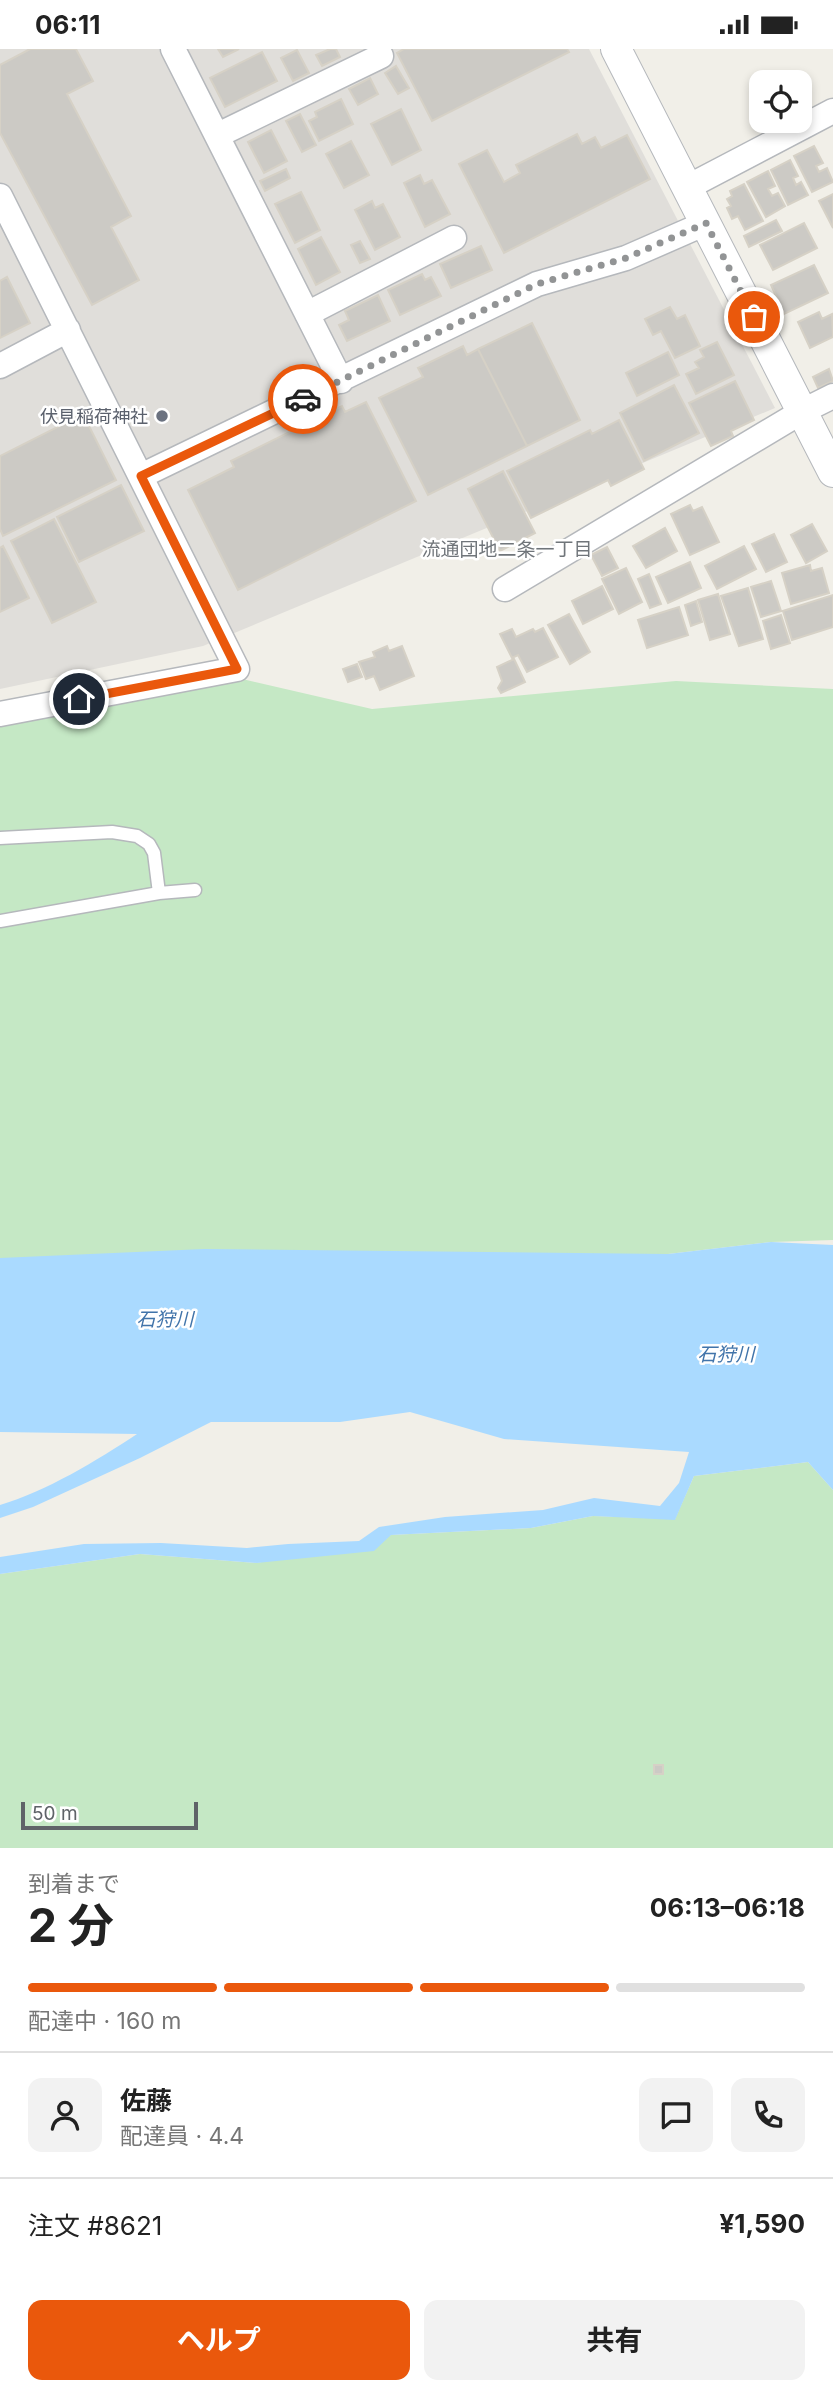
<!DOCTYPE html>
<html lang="ja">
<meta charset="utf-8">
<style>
:root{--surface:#fff;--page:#f2f2f2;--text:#222;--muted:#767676;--line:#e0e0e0;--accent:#ea580c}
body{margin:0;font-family:Inter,"Noto Sans JP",sans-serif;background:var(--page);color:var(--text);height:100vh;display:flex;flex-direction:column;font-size:26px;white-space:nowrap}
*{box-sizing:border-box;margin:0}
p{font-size:23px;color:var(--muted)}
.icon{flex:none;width:38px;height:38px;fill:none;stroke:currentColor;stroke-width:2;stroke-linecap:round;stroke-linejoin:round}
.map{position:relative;height:1799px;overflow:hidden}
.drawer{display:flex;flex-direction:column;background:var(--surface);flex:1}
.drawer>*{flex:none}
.buttons{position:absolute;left:749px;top:21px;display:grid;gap:14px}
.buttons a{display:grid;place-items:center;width:63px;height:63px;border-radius:14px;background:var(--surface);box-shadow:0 4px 10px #0003;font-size:35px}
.scale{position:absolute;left:21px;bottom:18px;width:177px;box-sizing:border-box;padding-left:7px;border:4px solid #5f6368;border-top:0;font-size:19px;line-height:24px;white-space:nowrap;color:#5f6368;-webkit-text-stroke:5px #fff;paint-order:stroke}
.pin{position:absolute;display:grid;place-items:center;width:60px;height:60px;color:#fff;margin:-30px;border:4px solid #fff;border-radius:50%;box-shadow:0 2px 7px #0007}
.courier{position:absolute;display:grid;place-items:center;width:70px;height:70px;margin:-35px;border:5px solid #ea580c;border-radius:50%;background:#fff;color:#222;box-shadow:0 2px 9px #0007}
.headline em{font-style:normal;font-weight:700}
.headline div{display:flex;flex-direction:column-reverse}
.headline{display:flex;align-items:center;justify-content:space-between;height:119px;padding:0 28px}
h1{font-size:46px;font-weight:700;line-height:52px}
.bar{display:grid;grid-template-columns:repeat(4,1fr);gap:10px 7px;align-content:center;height:84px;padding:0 28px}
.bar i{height:9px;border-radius:5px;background:var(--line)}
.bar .selected{background:var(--accent)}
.bar p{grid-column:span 4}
.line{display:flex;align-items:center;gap:18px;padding:0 28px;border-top:2px solid var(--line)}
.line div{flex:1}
.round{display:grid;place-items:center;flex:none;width:74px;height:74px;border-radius:14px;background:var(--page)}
.cta{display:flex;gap:14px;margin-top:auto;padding:14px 28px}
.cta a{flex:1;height:80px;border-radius:14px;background:var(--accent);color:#fff;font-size:28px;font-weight:700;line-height:80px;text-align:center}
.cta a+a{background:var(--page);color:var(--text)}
.status{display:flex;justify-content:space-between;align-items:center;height:49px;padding:0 35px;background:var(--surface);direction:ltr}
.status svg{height:19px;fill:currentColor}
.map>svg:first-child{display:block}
</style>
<div class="status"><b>06:11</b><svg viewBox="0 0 49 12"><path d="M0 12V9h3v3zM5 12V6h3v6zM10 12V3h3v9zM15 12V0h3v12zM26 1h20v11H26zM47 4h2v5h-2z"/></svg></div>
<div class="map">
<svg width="833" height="1799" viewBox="0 0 833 1799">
<rect width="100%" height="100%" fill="#f1efe8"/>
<path fill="#e0deda" d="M0,0H589L775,359L203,597L0,640Z"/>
<path fill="#c5e8c5" d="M238,629L372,660L676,632L833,640V1191L771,1193L668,1205L0,1210V674Z
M808,1413L833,1441V1799H0V1525L140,1505L257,1514L391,1486L531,1479L593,1467L675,1470L694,1427Z"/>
<path fill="#aadaff" d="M771,1193L833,1196V1441L808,1413L694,1427L675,1471L593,1467L531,1479L391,1486L374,1502L257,1514L140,1505L0,1525V1508L84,1495L161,1494L247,1499L288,1495L359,1492L379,1478L445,1468L543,1461L594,1449L660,1457L679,1434L689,1403L504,1390L410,1363L340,1373H211L140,1409L33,1458L0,1469V1456C45,1443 98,1411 137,1385L0,1383V1209L204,1200L668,1205Z"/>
<path fill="#cccac5" stroke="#d6d1c6" stroke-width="2" d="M30,0H76L93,32L67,45L131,167L111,178L139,231L92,256L0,84V16Z
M218,0H239L223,8Z
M330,0H336L340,8L322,17L316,6Z
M404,0H567L569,3L432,72L397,4Z
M297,1L309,24L293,32L281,9Z
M262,3L277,32L225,58L210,29Z
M396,17L409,39L398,45L385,24Z
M370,29L378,45L358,56L349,40Z
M341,50L353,75L319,92L309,72L317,68L315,63Z
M401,60L421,101L392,116L371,75Z
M300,65L316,96L302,103L286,72Z
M271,81L287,112L264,124L248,93Z
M577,85L582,95L595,88L601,99L627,86L650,130L504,204L459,115L487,101L504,133L520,124L516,116Z
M351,92L369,126L344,139L326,105Z
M814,97L823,114L816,117L819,123L827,119L833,133L812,143L794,107Z
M790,111L798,127L793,129L796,136L801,133L808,146L788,156L771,121Z
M286,120L290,129L265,142L260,132Z
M768,122L775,137L768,140L772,147L778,144L785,157L766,168L747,133Z
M420,126L424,135L432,131L450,165L425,178L404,134Z
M744,135L763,172L745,181L738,167L732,170L727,159L731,157L727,150L732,147L730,142Z
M301,143L320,181L295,194L275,155Z
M833,145V179L819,152Z
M372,152L375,159L383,155L400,188L375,201L355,161Z
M776,171L782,182L749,198L744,187Z
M804,174L817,199L773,221L760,196Z
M321,188L340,223L316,236L298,200Z
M360,192L370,210L360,214L351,196Z
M481,197L492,221L451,239L440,215Z
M814,216L828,244L784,265L771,236Z
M422,225L425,231L431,228L441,247L400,266L388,241Z
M7,228L30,274L0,289V232Z
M378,246L390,272L347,292L339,276L349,271L345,262Z
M670,258L677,270L685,266L700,297L675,309L661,282L653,286L645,270Z
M819,263L822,270L832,265L833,288L810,299L798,273Z
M532,274L580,371L527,397L478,300Z
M717,293L734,326L696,345L686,325L699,319L695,313L704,308L700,301Z
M463,297L467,306L478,300L527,397L428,446L379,349L423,328L418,319Z
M668,303L679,326L637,347L626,324Z
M829,320L833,332L818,339L813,328Z
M735,332L754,371L731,382L733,387L711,397L689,354Z
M674,336L699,384L644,412L620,364Z
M366,353L416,452L238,541L188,441L234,418L231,412L342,357L345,363Z
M83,365L116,431L3,487L0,480V407Z
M619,371L644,420L611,437L608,431L531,469L507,422L590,381L592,385Z
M503,422L535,484L500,502L468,440Z
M121,436L144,482L79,513L57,468Z
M690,456L693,462L702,458L719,493L690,506L671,465Z
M54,470L96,553L52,574L11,492Z
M812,475L827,502L806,514L791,486Z
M665,479L677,502L646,519L633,497Z
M774,485L787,513L766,523L752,495Z
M3,497L29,549L0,563V499Z
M744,497L756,520L717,540L705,517Z
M607,498L618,519L602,527L591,506Z
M690,513L701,539L668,554L656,528Z
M810,516L811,522L822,519L829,544L791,555L782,524Z
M626,519L642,553L619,565L602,530Z
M649,525L661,555L650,559L638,530Z
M771,532L781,562L761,568L751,538Z
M602,537L613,560L583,575L572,552Z
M748,539L763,590L739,597L721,547Z
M718,545L730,585L710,591L698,551Z
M833,546V578L792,591L783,562Z
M696,552L702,573L691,577L685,556Z
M679,558L688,586L647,599L638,571Z
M569,565L590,603L570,615L548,576Z
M781,566L790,594L771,600L763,572Z
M543,579L558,608L527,623L518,606L512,609L500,585L512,580L516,588L533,580L535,583Z
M387,597L389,602L402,597L414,627L380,641L374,627L366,630L359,613L375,608L373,603Z
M514,610L525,633L501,644L498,639L502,632L497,618Z
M357,615L362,628L348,633L343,620Z
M654,1716H663V1725H654Z"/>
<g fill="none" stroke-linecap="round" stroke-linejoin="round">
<defs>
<path id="service" d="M0,789L112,783L137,787L149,795L154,804L159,844
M0,872L159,844L195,841"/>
<path id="minor" d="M173,0L341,332
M218,86L381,7
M686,139L833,62
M0,147L237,620L0,665
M307,265L454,189
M0,317L68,281
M141,427L537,235L626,209L706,174
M505,540L803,362L833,347"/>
<path id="tertiary" d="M616,0L833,423"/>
</defs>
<use href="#service" stroke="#b5b8bc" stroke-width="15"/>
<use href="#minor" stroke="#b5b8bc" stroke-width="27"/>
<use href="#tertiary" stroke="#b5b8bc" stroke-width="32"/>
<use href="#service" stroke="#fff" stroke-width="12"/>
<use href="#minor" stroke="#fff" stroke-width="24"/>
<use href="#tertiary" stroke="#fff" stroke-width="30"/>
</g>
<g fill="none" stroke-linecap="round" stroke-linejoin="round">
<path stroke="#929495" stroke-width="7" stroke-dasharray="0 12.6" d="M303,350L537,235L626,209L706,174L754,268"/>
<path stroke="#ea580c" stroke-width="9" d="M79,650L237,620L141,427L303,350"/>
</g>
<circle fill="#6b7280" stroke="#fff" stroke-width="2.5" cx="162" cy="367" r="7"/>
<g text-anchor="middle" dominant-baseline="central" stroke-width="5" stroke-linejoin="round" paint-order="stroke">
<g font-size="18" fill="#5b616d" stroke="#fff" text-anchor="end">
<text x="148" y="367">伏見稲荷神社</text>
</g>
<g font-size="19" fill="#70757a" stroke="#fff">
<text x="507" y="500">流通団地二条一丁目</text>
</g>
<g font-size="19" font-style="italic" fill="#4174aa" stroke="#fff">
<text x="165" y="1270">石狩川</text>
<text x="726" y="1305">石狩川</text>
</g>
</g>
</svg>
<div class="buttons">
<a><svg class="icon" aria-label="locate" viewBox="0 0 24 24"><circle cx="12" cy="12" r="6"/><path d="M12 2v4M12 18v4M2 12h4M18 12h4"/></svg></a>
</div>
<div class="scale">50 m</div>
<div class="pin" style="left:754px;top:268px;background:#ea580c"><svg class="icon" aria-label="bag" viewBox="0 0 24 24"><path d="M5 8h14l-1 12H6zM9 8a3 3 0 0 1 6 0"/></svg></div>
<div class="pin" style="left:79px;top:650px;background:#1f2937"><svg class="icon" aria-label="home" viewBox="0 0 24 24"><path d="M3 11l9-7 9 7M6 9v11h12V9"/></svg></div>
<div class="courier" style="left:303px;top:350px"><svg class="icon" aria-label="car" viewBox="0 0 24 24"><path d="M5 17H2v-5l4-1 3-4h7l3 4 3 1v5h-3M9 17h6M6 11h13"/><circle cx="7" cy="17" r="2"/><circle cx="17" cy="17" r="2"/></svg></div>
</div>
<section class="drawer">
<div class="headline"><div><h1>2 分</h1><p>到着まで</p></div><em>06:13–06:18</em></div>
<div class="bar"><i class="selected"></i><i class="selected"></i><i class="selected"></i><i></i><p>配達中 · 160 m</p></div>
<div class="line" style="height:126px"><a class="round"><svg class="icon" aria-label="person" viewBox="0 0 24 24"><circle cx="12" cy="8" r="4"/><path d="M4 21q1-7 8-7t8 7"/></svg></a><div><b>佐藤</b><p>配達員 · 4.4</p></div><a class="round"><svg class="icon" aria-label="chat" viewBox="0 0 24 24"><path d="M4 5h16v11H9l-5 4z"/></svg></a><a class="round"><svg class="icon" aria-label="phone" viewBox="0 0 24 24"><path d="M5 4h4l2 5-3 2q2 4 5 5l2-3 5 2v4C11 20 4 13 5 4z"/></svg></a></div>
<div class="line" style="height:91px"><div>注文 #8621</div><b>¥1,590</b></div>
<div class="cta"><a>ヘルプ</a><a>共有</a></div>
</section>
